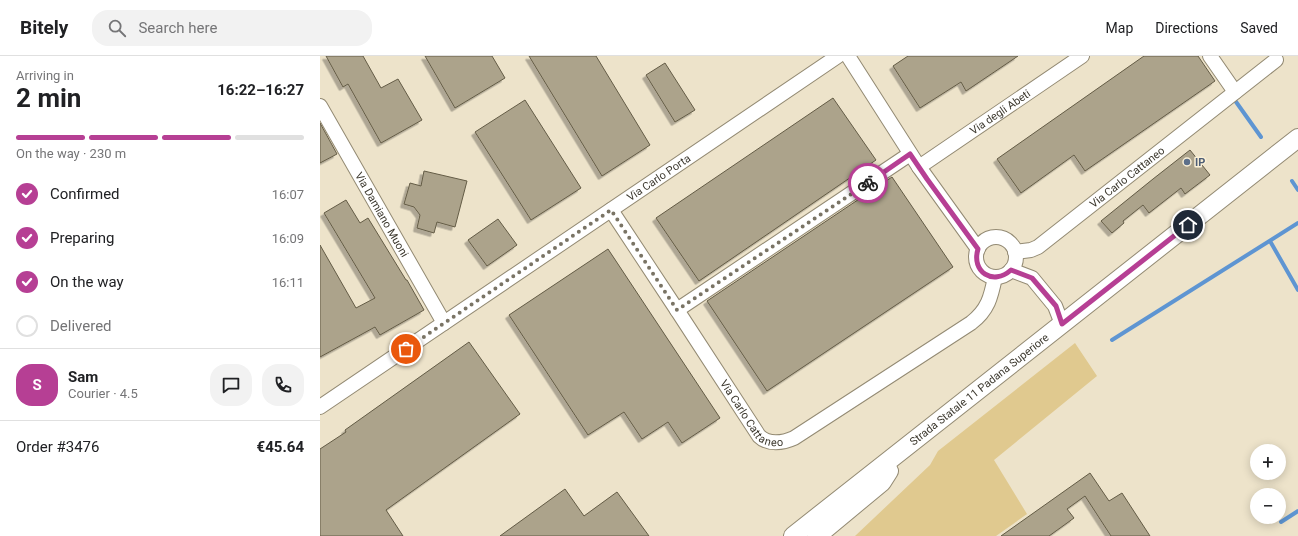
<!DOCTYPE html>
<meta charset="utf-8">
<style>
:root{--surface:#fff;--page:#f2f2f2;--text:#202124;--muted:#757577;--line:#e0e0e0;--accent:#b63f94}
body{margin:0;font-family:Roboto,sans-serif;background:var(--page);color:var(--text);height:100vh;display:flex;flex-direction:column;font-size:15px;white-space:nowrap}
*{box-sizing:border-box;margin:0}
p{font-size:13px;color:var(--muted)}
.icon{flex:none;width:22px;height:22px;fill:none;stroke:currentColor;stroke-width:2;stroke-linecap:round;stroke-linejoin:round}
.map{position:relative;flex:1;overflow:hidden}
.panel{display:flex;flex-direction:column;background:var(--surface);width:320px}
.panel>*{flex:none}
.controls{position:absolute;left:930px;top:388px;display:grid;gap:8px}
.controls a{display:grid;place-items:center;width:36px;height:36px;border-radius:50%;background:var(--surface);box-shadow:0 2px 10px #0003;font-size:20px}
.pin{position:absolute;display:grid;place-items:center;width:34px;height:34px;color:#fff;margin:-17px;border:2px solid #fff;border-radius:50%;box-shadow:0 1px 4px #0007}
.courier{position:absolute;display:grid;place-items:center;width:40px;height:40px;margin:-20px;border:3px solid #b63f94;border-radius:50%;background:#fff;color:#222;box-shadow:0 1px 5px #0007}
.summary em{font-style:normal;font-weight:700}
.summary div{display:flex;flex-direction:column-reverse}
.summary{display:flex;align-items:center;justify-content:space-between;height:68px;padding:0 16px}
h1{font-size:26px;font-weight:700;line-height:30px}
.bar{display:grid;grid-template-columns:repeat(4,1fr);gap:6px 4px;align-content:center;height:48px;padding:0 16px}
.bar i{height:5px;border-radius:3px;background:var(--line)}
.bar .selected{background:var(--accent)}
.bar p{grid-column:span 4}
.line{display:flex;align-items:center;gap:10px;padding:0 16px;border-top:1px solid var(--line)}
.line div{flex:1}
.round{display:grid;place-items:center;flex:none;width:42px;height:42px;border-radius:16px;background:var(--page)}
ol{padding:0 16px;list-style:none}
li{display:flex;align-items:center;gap:12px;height:44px}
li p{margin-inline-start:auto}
li .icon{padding:4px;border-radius:50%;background:var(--accent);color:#fff;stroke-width:4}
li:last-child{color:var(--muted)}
li i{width:22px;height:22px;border:2px solid var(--line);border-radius:50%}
header{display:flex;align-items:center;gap:24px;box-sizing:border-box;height:56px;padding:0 20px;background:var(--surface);border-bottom:1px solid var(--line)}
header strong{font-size:19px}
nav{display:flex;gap:22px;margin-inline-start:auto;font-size:14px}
.search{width:280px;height:36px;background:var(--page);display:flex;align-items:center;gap:10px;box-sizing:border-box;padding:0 14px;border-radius:16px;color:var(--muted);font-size:15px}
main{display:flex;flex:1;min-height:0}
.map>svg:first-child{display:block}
</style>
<header>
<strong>Bitely</strong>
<div class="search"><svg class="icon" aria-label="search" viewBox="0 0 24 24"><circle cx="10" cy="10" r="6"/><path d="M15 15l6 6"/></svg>Search here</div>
<nav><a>Map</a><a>Directions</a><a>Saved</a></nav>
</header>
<main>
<section class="panel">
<div class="summary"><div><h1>2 min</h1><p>Arriving in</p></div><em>16:22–16:27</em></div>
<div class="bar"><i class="selected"></i><i class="selected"></i><i class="selected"></i><i></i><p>On the way · 230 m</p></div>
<ol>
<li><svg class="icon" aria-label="check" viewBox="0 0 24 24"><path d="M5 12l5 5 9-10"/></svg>Confirmed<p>16:07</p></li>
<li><svg class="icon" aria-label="check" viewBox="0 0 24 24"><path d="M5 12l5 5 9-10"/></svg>Preparing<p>16:09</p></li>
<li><svg class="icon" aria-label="check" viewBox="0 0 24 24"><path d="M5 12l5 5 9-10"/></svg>On the way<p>16:11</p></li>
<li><i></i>Delivered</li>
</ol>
<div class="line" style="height:72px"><b class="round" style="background:var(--accent);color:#fff">S</b><div><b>Sam</b><p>Courier · 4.5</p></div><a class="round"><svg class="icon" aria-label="chat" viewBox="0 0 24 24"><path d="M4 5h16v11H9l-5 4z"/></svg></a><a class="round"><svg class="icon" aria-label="phone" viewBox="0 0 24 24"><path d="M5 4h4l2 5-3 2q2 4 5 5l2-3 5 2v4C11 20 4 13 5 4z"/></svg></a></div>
<div class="line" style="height:52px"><div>Order #3476</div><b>€45.64</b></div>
</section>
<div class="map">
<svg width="978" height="480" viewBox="0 0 978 480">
<defs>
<filter id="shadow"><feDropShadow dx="-3.5" dy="3.5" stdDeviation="0" flood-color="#0004"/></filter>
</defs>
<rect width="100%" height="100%" fill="#ede3ca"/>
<path fill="#e0c98f" d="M755,287L777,320L674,404L707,458L676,480H535L610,409L618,395Z"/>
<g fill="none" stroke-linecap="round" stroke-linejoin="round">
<path stroke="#5e95d2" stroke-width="4" d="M914,43L941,81
M972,125L978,134
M950,185L978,234
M792,284L978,167
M961,466L978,455"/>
</g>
<path fill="#aca38b" stroke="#645c46" filter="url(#shadow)" d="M6,0H43L61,32L78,23L102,64L61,87L28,28L23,31Z
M105,0H172L185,22L135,52Z
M209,0H276L330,89L282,120Z
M588,0H698L646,35L641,26L600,52L573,10Z
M824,0H878L895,25L765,115L754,99L701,137L677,103Z
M345,7L375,54L355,66L326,19Z
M513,42L556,104L379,225L336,162Z
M205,44L261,132L211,164L155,76Z
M0,67L17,98L0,107Z
M870,94L890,119L865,138L861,132L829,157L823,149L803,165L804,167L792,177L781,165L833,123Z
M104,115L147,125L135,171L117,166L114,177L97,172L100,159L94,151L84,148L90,127L101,130Z
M572,121L633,211L447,335L387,245Z
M26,144L40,167L48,162L86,224H87L104,254L60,279L55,271L0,301V189L36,252L55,242L4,157Z
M178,163L197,189L167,210L148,184Z
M288,193L400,362L362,387L348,366L322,383L304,356L268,379L189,259Z
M149,286L200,358L66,454L83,480H0V393L26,376L25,374Z
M770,417L789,445L802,437L830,480H791L765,440L747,453L754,462L729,480H681Z
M245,433L264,460L297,436L329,480H180Z"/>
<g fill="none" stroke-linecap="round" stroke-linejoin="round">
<defs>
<g id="minor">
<path d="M528,0L599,111L658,193"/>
<path d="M890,0L915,36"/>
<path id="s1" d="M0,50L124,267"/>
<path id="s2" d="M599,111L762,0"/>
<path id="s3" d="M291,154L357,254L439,380C448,389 463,387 474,382L651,267C668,254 671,241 675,221"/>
<circle cx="676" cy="201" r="20"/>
<path id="s4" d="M695,196L711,194L718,191L956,4"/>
<path d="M691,214L712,222L735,250L742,268"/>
<path d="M357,254L590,98"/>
<path id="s5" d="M0,351L518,0"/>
</g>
<g id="major">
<path id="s6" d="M473,480L978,82"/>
<path d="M497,480L562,426L569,415"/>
</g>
</defs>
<use href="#minor" stroke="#938a73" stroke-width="16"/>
<use href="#major" stroke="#938a73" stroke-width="20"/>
<use href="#minor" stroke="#fff" stroke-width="14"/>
<use href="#major" stroke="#fff" stroke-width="18"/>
</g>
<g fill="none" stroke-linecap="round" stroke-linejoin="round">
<path stroke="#7a7465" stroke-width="4" stroke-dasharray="0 7.2" d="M86,293L291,154L357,254L548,127"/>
<path stroke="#b63f94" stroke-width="5" d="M548,127L590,98L607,123L658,193C651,216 673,230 691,214L712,222L736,250L742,268L868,169"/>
</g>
<circle fill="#5c6f8a" stroke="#faf0d7" stroke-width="1.5" cx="867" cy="106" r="4"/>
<g text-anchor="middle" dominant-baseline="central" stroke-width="3" stroke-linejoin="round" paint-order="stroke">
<g font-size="11" fill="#3c382e" stroke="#faf0d7">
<text stroke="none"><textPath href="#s2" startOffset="98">Via degli Abeti</textPath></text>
<text stroke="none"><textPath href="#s4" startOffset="137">Via Carlo Cattaneo</textPath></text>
<text stroke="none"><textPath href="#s5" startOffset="409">Via Carlo Porta</textPath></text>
<text stroke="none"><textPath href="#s1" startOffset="125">Via Damiano Muoni</textPath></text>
<text stroke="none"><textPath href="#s6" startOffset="237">Strada Statale 11 Padana Superiore</textPath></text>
<text stroke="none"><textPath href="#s3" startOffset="250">Via Carlo Cattaneo</textPath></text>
</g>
<g font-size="11" font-weight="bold" fill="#4e5e75" stroke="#faf0d7" text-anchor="start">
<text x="875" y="106">IP</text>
</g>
</g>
</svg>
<div class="controls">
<a>+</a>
<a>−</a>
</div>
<div class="pin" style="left:86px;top:293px;background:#ea580c"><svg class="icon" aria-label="bag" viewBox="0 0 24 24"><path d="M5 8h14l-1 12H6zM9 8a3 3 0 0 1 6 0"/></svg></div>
<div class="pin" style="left:868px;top:169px;background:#1f2937"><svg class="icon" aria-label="home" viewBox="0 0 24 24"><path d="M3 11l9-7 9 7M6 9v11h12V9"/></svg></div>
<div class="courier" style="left:548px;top:127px"><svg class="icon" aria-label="bike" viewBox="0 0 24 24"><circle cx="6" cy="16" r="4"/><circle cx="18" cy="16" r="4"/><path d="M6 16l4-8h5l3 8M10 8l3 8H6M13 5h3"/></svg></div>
</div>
</main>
